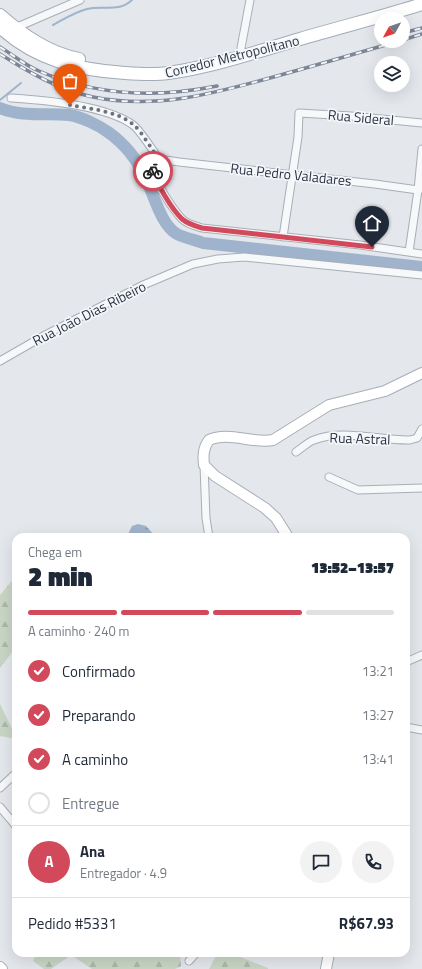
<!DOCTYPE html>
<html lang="pt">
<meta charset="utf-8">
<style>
:root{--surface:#fff;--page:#f2f2f3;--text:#1f2937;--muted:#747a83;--line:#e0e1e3;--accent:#d1495b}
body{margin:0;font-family:"Titillium Web",sans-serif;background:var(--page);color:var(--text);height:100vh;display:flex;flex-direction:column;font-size:15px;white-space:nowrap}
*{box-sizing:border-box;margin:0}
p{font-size:13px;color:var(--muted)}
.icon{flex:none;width:22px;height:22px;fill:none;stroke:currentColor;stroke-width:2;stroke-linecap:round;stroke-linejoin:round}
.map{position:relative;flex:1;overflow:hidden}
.panel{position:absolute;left:12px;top:533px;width:398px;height:424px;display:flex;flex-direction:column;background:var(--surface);border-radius:12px;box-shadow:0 4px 16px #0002}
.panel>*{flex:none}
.needle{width:26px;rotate:230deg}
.fabs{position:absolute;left:374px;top:12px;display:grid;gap:8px}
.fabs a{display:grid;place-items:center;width:36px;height:36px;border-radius:50%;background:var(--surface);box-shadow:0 4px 16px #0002;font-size:20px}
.pin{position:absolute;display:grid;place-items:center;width:34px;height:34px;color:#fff;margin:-41px -17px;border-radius:50% 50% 50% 0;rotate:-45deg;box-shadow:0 0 4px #0007}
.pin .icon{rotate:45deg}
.courier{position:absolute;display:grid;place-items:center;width:40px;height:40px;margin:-20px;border:3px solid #d1495b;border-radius:50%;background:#fff;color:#222;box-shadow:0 1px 5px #0007}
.overview em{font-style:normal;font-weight:800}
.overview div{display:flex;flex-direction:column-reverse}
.overview{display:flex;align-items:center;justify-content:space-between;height:68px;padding:0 16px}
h1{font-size:26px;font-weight:800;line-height:30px}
.bar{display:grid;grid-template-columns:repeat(4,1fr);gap:6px 4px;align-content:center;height:48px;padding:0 16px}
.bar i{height:5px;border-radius:3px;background:var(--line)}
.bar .on{background:var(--accent)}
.bar p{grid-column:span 4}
.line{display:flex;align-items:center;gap:10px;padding:0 16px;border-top:1px solid var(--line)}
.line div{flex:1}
.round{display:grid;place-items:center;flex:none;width:42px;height:42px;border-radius:21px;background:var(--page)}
ol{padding:0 16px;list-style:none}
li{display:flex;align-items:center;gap:12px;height:44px}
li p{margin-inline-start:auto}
li .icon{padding:4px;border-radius:50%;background:var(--accent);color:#fff;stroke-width:4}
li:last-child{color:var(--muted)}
li i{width:22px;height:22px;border:2px solid var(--line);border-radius:50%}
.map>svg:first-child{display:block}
</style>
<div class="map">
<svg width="422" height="969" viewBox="0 0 422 969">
<defs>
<pattern id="forest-firs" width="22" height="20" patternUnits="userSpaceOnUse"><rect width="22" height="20" fill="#c9d6c5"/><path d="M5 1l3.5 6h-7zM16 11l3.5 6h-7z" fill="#adb8ab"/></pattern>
<pattern id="water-ripples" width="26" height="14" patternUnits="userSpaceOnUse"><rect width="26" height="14" fill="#9fb4cc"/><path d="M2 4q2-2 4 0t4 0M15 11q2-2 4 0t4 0" fill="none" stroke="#8293a7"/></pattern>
</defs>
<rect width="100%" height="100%" fill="#e4e7ec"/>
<path fill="url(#forest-firs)" d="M16,576V647L0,668V595Z
M0,704L16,737V739L0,736Z
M37,953H180L181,966L175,969H92L71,955L51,969H44L33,961Z
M215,953H230L268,968V969H209L216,956Z"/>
<path fill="url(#water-ripples)" d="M138,524L146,526L156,537H129V532L132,526Z"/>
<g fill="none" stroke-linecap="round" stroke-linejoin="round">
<path stroke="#9fb4cc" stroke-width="2" d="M53,25C64,19 75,12 87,9C104,5 118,13 132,0
M0,100L21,83"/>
<path stroke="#9fb4cc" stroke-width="12" d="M0,108C22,117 46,113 69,115C82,117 98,125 108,132C125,144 138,161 146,179C154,195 161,225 177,234C185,238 195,240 203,243L422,267"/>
<defs>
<path id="minor" d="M15,28L80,0
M241,48L250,0
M11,98C44,100 107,106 133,125C140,130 153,151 159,159
M159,159L156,160L153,164C152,179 172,208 182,219C187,224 195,226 202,228L360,245L422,254
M159,159L179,162L375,184L418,190L422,189
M283,237L298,137L299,113L351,116L422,123
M409,252L418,190L422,149
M0,361L47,334L141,286L193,264L218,259L244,257L422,275
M296,452C302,448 308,442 314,440C343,428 380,441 410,440L417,438L422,429
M204,465L206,518L209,537
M329,477L358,490L422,488
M406,662L422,655
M406,727L422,730
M0,788L16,773
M0,807L16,826
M189,961L196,953"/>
<path id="secondary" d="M288,537L276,518L265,508L215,476L204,465C203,456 203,448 209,440C229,431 252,444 273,440L329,405L385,391L422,373
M0,967L2,969
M326,969L329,953"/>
<path id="primary" d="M0,15C23,35 48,53 79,59
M0,27C35,60 79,70 125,73C139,74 154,75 168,73C212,67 256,52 300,39C340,27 382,17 422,4"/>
</defs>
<use href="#minor" stroke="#a9aeb7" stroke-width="9"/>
<use href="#secondary" stroke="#a9aeb7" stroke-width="12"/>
<use href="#primary" stroke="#a3abb8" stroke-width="14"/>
<use href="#minor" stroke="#f7f8fa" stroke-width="7"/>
<use href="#secondary" stroke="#fff" stroke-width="10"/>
<use href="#primary" stroke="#fff" stroke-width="12"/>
<defs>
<path id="rail" d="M403,33L422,28
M403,40L422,34
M0,47C13,55 25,65 39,71C96,96 157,98 217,86
M0,54C28,72 59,90 93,97C157,110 215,93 277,76C317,65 358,53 399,41"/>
</defs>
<use href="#rail" stroke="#7d8696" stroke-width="3.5"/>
<use href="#rail" stroke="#f4f6f9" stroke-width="2" stroke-dasharray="6" stroke-linecap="butt"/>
</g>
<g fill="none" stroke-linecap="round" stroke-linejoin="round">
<path stroke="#6c737f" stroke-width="4" stroke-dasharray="0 7.2" d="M70,105C91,109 119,111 135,126C143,134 152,150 159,159C153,161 152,165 153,171"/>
<path stroke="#d1495b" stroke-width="5" d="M153,171C158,186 171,208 182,219C188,224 195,226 202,228L372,247"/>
</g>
<g text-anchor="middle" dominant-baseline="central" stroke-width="3.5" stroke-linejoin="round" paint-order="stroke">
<g font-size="14" fill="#2b3445" stroke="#f4f6f9">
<text transform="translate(232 56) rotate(-14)">Corredor Metropolitano</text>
<text transform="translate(361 117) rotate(5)">Rua Sideral</text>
<text transform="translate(291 174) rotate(6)">Rua Pedro Valadares</text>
<text transform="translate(89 313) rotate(-27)">Rua João Dias Ribeiro</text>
<text transform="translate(360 438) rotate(2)">Rua Astral</text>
</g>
</g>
</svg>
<div class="fabs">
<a><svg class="needle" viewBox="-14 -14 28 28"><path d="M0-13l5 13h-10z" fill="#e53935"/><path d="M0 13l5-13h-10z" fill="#747a83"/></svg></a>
<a><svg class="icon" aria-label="layers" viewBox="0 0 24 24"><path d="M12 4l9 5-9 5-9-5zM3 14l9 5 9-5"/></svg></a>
</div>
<div class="pin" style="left:70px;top:105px;background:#ea580c"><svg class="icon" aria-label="bag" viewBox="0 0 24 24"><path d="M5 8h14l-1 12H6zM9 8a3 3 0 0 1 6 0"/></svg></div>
<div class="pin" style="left:372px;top:247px;background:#1f2937"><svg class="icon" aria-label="home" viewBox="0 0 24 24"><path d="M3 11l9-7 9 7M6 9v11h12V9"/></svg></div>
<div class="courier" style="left:153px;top:171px"><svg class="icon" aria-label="bike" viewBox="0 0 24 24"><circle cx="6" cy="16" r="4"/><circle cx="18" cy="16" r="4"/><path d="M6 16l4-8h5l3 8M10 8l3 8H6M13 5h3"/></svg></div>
<section class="panel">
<div class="overview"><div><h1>2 min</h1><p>Chega em</p></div><em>13:52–13:57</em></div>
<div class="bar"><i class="on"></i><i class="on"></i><i class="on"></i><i></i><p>A caminho · 240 m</p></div>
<ol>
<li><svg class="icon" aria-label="check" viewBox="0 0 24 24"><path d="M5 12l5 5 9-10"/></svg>Confirmado<p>13:21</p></li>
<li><svg class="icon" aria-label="check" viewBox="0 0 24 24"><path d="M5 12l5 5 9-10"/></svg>Preparando<p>13:27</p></li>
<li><svg class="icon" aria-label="check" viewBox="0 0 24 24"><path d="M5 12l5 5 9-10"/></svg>A caminho<p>13:41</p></li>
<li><i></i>Entregue</li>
</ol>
<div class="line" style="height:72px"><b class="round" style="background:var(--accent);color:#fff">A</b><div><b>Ana</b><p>Entregador · 4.9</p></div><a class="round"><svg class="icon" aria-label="chat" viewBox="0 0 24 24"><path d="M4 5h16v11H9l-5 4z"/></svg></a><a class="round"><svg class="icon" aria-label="phone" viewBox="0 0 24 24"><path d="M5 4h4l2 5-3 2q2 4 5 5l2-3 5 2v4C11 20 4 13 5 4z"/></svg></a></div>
<div class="line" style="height:52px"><div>Pedido #5331</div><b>R$67.93</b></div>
</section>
</div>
